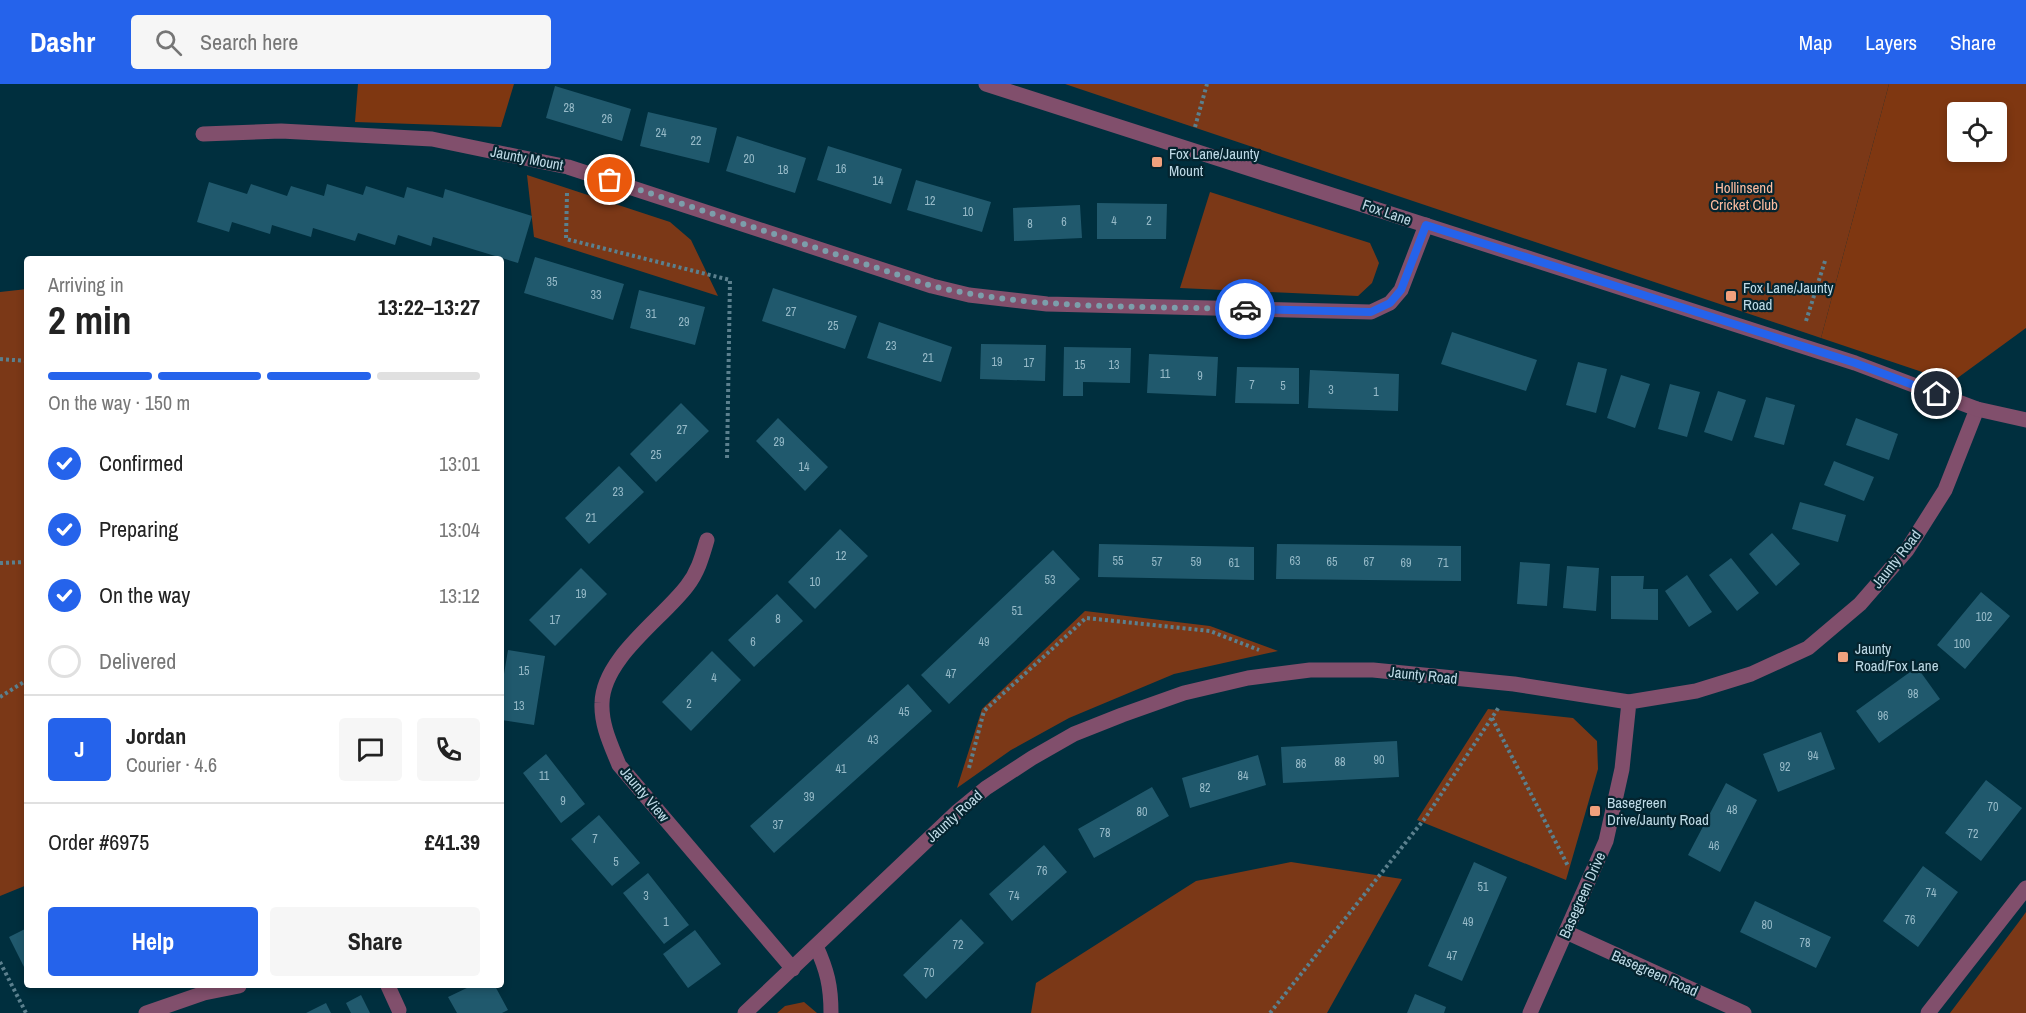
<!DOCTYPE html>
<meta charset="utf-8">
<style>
:root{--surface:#fff;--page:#f6f6f6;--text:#222;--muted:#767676;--line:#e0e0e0;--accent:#2563eb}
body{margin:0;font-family:"Archivo Narrow",sans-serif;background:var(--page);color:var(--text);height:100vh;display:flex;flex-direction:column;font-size:22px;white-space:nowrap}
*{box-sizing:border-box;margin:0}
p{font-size:20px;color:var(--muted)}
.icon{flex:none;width:33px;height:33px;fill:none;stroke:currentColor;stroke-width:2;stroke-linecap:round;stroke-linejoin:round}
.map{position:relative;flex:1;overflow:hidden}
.details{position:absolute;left:24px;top:172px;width:480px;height:732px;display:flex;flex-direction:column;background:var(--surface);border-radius:6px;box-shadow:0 3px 9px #0003}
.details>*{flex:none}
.buttons{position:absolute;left:1947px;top:18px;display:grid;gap:12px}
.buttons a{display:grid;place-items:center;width:60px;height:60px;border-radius:6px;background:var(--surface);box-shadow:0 3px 9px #0003;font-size:30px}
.pin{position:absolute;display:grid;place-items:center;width:51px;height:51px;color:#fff;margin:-26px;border:3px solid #fff;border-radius:50%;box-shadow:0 2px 6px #0007}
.courier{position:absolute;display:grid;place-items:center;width:60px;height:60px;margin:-30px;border:4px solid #2563eb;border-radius:50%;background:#fff;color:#222;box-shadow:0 2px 8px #0007}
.summary em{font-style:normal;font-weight:800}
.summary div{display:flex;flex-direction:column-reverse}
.summary{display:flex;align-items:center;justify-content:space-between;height:102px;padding:0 24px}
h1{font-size:39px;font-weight:800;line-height:45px}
.bar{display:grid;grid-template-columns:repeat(4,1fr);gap:9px 6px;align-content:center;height:72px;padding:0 24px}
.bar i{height:8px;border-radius:4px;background:var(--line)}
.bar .selected{background:var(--accent)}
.bar p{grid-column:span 4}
.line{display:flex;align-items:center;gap:15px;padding:0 24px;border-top:2px solid var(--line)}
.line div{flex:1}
.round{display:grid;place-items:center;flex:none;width:63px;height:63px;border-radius:6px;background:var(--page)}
ol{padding:0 24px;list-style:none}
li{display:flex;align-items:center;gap:18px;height:66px}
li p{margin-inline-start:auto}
li .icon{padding:6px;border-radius:50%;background:var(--accent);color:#fff;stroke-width:4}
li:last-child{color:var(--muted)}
li i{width:33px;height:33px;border:3px solid var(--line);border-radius:50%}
.primary-button{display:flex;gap:12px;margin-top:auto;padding:12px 24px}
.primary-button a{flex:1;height:69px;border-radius:6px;background:var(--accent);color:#fff;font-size:24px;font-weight:800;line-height:69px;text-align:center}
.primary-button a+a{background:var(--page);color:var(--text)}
header{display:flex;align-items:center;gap:36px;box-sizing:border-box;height:84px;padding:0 30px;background:var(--accent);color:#fff}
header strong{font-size:28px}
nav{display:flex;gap:33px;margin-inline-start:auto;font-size:21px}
.search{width:420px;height:54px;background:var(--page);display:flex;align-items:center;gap:15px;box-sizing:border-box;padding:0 21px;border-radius:6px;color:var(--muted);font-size:22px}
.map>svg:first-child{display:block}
</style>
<header>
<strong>Dashr</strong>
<div class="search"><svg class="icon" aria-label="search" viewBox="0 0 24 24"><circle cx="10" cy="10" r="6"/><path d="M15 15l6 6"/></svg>Search here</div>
<nav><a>Map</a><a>Layers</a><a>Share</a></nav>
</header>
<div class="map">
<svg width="2026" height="929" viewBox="0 0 2026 929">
<rect width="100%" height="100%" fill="#002f3e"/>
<path fill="#7b3817" d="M1065,0H1889L1821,254Z
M527,91L670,138L691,156L718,212L534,153Z
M1210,108L1370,159L1379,179L1372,199L1358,212L1180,204Z
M27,205V801L0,812V208Z
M1085,527L1210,542L1278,567L1174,590L1069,634L1011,666L957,704L982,625Z
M1488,625L1573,634L1597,657L1598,685L1566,796L1417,736Z
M1291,778L1402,795L1327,929H1031L1036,899L1196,797Z
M2026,828V929H1950L2018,839Z
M804,918L817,929H777L785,922Z"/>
<path fill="#7f3711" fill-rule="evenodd" d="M358,0H514L501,43L355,38Z
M1889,0H2026V244L1952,298L1821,254ZM1958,28H1996V68H1958Z"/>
<path fill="#20596d" d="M555,2L631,25L622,57L546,34Z
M648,28L717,44L709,79L640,62Z
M737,52L806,74L795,109L726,87Z
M828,62L902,85L891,120L817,96Z
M916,96L991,118L982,148L907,126Z
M209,98L247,110L251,100L287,112L291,102L324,112L327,100L363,111L366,102L404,114L407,103L443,114L445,105L532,132L518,179L433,153L431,162L398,151L395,161L358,149L355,157L313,144L311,153L272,141L270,150L232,138L229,148L197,138Z
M1097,119L1167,120L1166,155H1097Z
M1080,121L1082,154L1014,157L1013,124Z
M535,173L624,200L613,236L524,209Z
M773,204L857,232L845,265L762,237Z
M639,206L705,223L695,261L630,244Z
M879,238L952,263L941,298L867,274Z
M1452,248L1537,276L1526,307L1441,280Z
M981,260L1046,261L1045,297L980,295Z
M1064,263L1131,264L1130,299L1083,298V312H1063Z
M1149,270L1218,273L1216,312L1147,309Z
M1578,278L1607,285L1596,329L1566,321Z
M1237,283L1299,284V320L1235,319Z
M1310,286L1399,290L1398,327L1308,324Z
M1621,291L1650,300L1635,344L1607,334Z
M1670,300L1700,308L1687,353L1658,345Z
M1718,307L1746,316L1732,357L1704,348Z
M1766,313L1795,321L1784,361L1754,353Z
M681,319L709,347L656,398L630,370Z
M778,334L828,383L805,407L756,357Z
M1856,334L1898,350L1889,376L1846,361Z
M1834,377L1874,393L1864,417L1824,401Z
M619,382L644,408L589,460L565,434Z
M1800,418L1846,431L1838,458L1792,445Z
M840,445L868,472L815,525L788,498Z
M1772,449L1800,480L1776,502L1749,470Z
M1099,460L1254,463V496L1098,493Z
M1277,460L1461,462V497L1276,495Z
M1053,466L1080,495L949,620L921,591Z
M1731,474L1759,509L1737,527L1709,491Z
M1520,478L1550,480L1547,522L1517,520Z
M1567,482L1599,484L1596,527L1563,524Z
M581,484L607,510L555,562L529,536Z
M1687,491L1712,528L1689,543L1665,507Z
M1611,492H1644L1643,505H1658V536L1611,535Z
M1981,508L2010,532L1965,585L1937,561Z
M777,510L803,537L754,583L728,556Z
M508,566L545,572L534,641L501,636V608Z
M712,567L741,596L691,647L662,618Z
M1917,583L1940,615L1879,659L1856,627Z
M908,600L932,627L774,769L750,742Z
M1821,648L1835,685L1778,708L1763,670Z
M1397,657L1399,693L1283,699L1281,663Z
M546,670L585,720L561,739L523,689Z
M1258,671L1266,701L1190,724L1182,694Z
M1986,696L2022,724L1981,777L1945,749Z
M1726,699L1757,716L1720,788L1688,771Z
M1152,703L1169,732L1094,774L1078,745Z
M599,731L640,779L612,802L571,755Z
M1044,761L1067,788L1012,837L989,810Z
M1474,778L1507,793L1462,897L1428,882Z
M1923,782L1958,808L1918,863L1883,837Z
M648,789L689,841L664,860L623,809Z
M1755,817L1831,853L1816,884L1740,848Z
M961,835L984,859L926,915L903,891Z
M27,844V889L9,853Z
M695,846L721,880L688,904L663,870Z
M471,902H495L508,926L502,929H457L448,913Z
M1415,910L1446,923L1444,929H1407Z
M361,911L370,929H351L346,919Z
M326,919L331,929H306Z"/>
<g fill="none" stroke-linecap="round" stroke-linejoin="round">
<path stroke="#5b808e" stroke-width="4" stroke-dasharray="3 3" stroke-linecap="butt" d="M1195,43L1207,0
M567,109L566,155L730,196L727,376
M1806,237L1825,177
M0,275L27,277
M0,479L27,478
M0,613L27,596
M1492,634L1568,782
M969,684L984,627L1086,534L1210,547L1259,566
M0,878L26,929
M1270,929L1426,733L1499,623"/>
<path stroke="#814f6c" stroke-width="15" d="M203,50L281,47L432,55L568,83L932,202L969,211L1047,220L1371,228L1390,219L1401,206L1426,141
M707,456C702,473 698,488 687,502C662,535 603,574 602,619C601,641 611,661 619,681L793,885
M1566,848L1744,929
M816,862C827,886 831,902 831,929
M388,902L399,926
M146,929L204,909L239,902
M745,929L958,727L986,704L1032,674L1074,650L1122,631L1184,609L1248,594L1310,586H1373L1514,600L1629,618L1696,607L1751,590L1808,564L1860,520L1907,466L1945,406L1977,325
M1530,929L1606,757L1622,685L1629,618
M1928,929L2026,804"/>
<path stroke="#814f6c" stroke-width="15" d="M986,0L1855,279L1977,325L2026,336"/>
</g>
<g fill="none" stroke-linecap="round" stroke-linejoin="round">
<path stroke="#7c9eab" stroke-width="6" stroke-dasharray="0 10.8" d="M610,96L932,202C1034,226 1140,222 1245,225"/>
<path stroke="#2563eb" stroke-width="8" d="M1245,225L1371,228L1390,219L1401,206L1426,141L1855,279L1937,310"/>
</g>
<g fill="#f1a17d" stroke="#04242f" stroke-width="2">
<rect x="1151" y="72" width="12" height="12" rx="3"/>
<rect x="1725" y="206" width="12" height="12" rx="3"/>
<rect x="1837" y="567" width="12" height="12" rx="3"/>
<rect x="1589" y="721" width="12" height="12" rx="3"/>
</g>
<g text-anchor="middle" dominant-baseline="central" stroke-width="4.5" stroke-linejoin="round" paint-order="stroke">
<g font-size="12" fill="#96bac8">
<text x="569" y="24">28</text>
<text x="607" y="35">26</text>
<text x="661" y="49">24</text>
<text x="696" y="57">22</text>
<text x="749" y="75">20</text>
<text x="841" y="85">16</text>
<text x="783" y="86">18</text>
<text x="878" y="97">14</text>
<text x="930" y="117">12</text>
<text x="968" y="128">10</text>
<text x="1114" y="137">4</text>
<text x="1149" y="137">2</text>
<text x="1064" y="138">6</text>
<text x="1030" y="140">8</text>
<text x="552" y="198">35</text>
<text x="596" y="211">33</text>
<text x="791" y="228">27</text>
<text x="651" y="230">31</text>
<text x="684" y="238">29</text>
<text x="833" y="242">25</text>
<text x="891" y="262">23</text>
<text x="928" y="274">21</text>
<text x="997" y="278">19</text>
<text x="1029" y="279">17</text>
<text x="1080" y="281">15</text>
<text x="1114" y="281">13</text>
<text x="1165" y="290">11</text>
<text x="1200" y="292">9</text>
<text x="1252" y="301">7</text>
<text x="1283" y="302">5</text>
<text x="1331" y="306">3</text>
<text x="1376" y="308">1</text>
<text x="682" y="346">27</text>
<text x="779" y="358">29</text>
<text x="656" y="371">25</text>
<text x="804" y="383">14</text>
<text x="618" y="408">23</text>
<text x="591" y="434">21</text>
<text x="841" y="472">12</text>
<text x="1118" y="477">55</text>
<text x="1295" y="477">63</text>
<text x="1157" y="478">57</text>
<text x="1196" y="478">59</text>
<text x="1332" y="478">65</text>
<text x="1369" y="478">67</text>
<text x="1234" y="479">61</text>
<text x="1406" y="479">69</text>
<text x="1443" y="479">71</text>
<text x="1050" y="496">53</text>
<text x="815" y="498">10</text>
<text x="581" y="510">19</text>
<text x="1017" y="527">51</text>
<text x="1984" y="533">102</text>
<text x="778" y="535">8</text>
<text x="555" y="536">17</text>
<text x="753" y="558">6</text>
<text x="984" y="558">49</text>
<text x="1962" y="560">100</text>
<text x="524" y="587">15</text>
<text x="951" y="590">47</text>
<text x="714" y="594">4</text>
<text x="1913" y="610">98</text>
<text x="689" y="620">2</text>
<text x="519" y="622">13</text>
<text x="904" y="628">45</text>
<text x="1883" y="632">96</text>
<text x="873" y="656">43</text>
<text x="1813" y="672">94</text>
<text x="1379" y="676">90</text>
<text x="1340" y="678">88</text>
<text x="1301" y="680">86</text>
<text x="1785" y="683">92</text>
<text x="841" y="685">41</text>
<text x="544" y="692">11</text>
<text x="1243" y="692">84</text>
<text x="1205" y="704">82</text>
<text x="809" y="713">39</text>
<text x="563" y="717">9</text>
<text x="1993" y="723">70</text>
<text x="1732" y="726">48</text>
<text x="1142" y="728">80</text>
<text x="778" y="741">37</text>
<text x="1105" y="749">78</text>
<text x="1973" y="750">72</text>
<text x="595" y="755">7</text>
<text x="1714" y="762">46</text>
<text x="616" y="778">5</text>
<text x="1042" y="787">76</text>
<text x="1483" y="803">51</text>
<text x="1931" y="809">74</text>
<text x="646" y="812">3</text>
<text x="1014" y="812">74</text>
<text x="1910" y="836">76</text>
<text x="666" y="838">1</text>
<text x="1468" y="838">49</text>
<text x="1767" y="841">80</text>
<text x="1805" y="859">78</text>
<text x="958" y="861">72</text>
<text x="1452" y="872">47</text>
<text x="929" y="889">70</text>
</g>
<g font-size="15" fill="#bedae6" stroke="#04242f" text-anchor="start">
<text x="1169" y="69">Fox Lane/Jaunty<tspan x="1169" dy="17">Mount</tspan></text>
<text x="1743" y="203">Fox Lane/Jaunty<tspan x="1743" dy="17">Road</tspan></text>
<text x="1855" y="564">Jaunty<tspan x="1855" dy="17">Road/Fox Lane</tspan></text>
<text x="1607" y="718">Basegreen<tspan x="1607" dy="17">Drive/Jaunty Road</tspan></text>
</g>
<g font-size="15" fill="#bedae6" stroke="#04242f">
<text transform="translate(527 74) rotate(11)">Jaunty Mount</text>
<text transform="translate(1387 128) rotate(19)">Fox Lane</text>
<text transform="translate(1896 475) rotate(-52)">Jaunty Road</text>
<text transform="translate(1423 591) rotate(6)">Jaunty Road</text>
<text transform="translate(645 710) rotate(50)">Jaunty View</text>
<text transform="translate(954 732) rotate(-42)">Jaunty Road</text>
<text transform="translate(1582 811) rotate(-66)">Basegreen Drive</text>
<text transform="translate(1655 889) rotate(24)">Basegreen Road</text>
</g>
<g font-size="15" fill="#fdbca0" stroke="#04242f">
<text x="1744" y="103">Hollinsend<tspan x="1744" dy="17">Cricket Club</tspan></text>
</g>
</g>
</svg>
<div class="buttons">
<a><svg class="icon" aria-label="locate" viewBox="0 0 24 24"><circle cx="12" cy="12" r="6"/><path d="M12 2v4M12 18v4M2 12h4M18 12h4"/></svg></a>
</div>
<div class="pin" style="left:610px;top:96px;background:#ea580c"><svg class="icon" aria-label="bag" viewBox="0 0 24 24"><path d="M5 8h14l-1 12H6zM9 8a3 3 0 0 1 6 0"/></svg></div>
<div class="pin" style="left:1937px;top:310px;background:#1f2937"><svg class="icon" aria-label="home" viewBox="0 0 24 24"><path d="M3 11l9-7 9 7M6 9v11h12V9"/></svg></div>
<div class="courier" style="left:1245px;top:225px"><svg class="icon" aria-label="car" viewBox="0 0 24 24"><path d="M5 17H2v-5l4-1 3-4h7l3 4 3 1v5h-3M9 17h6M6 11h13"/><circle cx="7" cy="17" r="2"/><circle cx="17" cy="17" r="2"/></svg></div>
<section class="details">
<div class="summary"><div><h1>2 min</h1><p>Arriving in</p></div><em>13:22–13:27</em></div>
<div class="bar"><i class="selected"></i><i class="selected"></i><i class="selected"></i><i></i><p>On the way · 150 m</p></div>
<ol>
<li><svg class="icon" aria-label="check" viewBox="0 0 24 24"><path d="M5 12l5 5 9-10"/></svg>Confirmed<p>13:01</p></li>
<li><svg class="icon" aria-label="check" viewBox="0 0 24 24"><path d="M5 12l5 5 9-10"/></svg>Preparing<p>13:04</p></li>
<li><svg class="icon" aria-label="check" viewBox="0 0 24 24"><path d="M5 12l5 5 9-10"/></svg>On the way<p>13:12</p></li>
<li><i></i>Delivered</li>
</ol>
<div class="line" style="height:108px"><b class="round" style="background:var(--accent);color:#fff">J</b><div><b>Jordan</b><p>Courier · 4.6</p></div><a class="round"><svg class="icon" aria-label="chat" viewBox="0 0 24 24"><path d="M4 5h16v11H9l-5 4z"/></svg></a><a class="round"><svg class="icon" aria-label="phone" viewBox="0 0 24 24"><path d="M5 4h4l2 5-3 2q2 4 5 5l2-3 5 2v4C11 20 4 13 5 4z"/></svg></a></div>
<div class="line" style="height:78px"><div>Order #6975</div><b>£41.39</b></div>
<div class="primary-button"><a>Help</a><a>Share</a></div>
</section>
</div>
